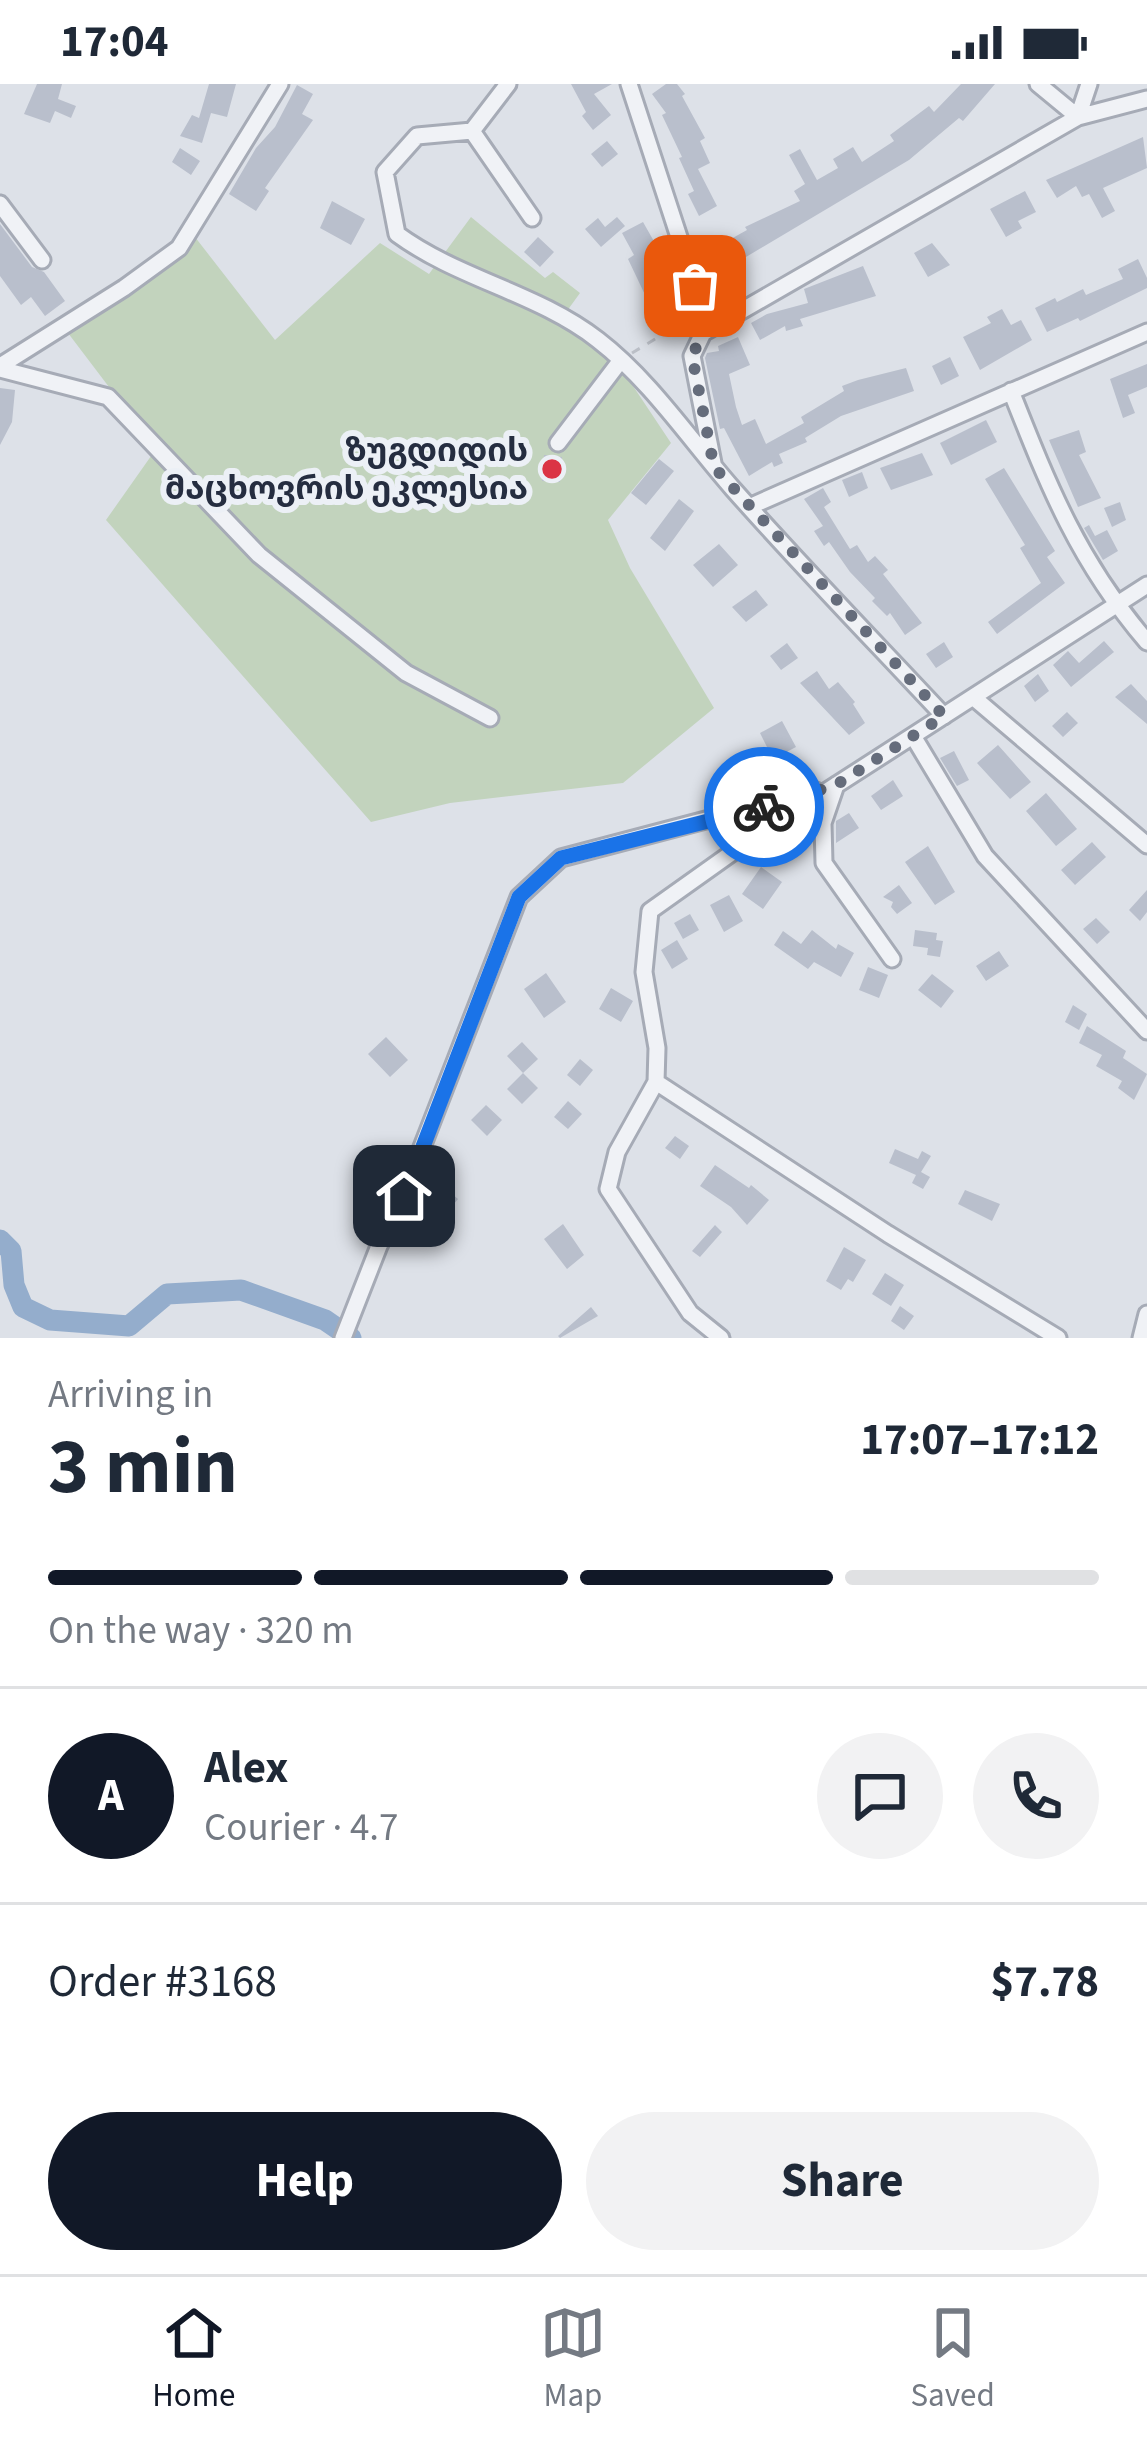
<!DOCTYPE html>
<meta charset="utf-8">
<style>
:root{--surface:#fff;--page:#f2f2f3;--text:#1f2937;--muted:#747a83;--line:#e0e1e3;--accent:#111827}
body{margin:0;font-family:"Source Sans 3","Noto Sans Georgian",sans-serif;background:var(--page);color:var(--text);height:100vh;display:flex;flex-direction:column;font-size:45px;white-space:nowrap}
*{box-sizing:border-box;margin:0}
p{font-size:39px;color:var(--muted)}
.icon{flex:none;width:66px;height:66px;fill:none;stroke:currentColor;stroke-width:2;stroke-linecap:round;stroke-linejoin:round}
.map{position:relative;height:1254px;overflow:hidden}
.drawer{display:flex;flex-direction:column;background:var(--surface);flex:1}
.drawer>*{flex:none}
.pin{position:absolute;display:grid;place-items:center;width:102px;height:102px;color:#fff;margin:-51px;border-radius:24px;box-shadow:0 6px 18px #0006}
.courier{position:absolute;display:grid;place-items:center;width:120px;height:120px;margin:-60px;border:9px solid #1a73e8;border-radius:50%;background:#fff;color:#222;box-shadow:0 3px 15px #0007}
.overview em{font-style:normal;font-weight:700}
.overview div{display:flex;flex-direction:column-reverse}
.overview{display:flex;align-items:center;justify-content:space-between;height:204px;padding:0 48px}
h1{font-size:78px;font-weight:700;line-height:90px}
.bar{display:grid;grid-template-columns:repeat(4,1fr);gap:18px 12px;align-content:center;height:144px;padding:0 48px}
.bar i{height:15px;border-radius:9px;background:var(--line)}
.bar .on{background:var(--accent)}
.bar p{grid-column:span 4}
.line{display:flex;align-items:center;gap:30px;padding:0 48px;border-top:3px solid var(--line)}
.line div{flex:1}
.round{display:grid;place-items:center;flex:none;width:126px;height:126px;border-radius:63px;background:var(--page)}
.button{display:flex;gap:24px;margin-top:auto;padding:24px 48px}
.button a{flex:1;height:138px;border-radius:72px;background:var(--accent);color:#fff;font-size:48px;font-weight:700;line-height:138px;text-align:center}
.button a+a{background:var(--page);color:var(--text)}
.status{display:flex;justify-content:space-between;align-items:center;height:84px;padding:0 60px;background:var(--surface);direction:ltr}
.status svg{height:33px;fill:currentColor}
.dock{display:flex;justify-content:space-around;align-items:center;height:168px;border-top:3px solid var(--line);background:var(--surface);font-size:33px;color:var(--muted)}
.dock a{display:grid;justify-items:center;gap:6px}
.dock .on{color:var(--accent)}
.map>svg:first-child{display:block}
</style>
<div class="status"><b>17:04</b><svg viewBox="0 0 49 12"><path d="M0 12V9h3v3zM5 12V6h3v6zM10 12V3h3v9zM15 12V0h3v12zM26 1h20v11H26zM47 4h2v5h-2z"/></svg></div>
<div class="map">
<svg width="1147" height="1254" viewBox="0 0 1147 1254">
<rect width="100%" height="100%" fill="#dde1e8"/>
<path fill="#c2d3bd" d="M471,133L545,194L553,188L580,209L559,238L621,284L671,359L608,436L630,484L714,624L623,699L450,719L371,738L106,436L156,365L68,249L129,200L188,144L275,256L380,159L429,190Z"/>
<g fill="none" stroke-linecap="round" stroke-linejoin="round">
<path stroke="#94adcc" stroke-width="21" d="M0,1156L11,1167L14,1201L23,1223L50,1236L129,1242L167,1210L241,1206L325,1236L351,1254"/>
</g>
<path fill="#b9bfcc" d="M37,0H62L58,15L76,22L71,34L55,27L50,39L24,30Z
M209,0H236L227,33L211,29L202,59L180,52L192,31L199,34Z
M571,0H612L594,10L611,31L593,46L582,32L586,28Z
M666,0H677L685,10L682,12L705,54L700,57L710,79L698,85L717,122L699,132L688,110L694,107L679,74L682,73L662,31L666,29L652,10Z
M961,0H995L963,37L959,34L909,76L709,195L701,176L732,161L729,156L747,146L745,143L800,117L794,107L805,100L789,71L800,65L817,96L838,84L833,75L853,63L862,78L894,57L890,51L929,22L934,28Z
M297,1L313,10L302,30L313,36L265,104L269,107L256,127L229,110L256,64L275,43Z
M1143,53L1147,84L1103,104L1115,127L1102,134L1089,110L1082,113L1076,102L1057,114L1046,96Z
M607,57L618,70L602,83L591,70Z
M180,64L200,77L191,91L172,78Z
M1025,107L1036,128L1018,137L1022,144L1006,153L990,125Z
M332,117L365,135L351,161L320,144Z
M617,133L625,142L601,163L585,145L598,134L605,143Z
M643,138L668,182L653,190L673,223L656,234L628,175L634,171L622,149Z
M0,140L32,183L44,188L65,217L45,232L31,213L21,221L0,192Z
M538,153L554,168L540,183L524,168Z
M932,159L950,181L928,193L914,169Z
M1138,175L1147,194V204L1080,237L1078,234L1047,248L1035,224L1055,214L1057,218L1083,205L1086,211L1123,195L1118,185Z
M863,182L876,212L800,235L803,242L786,247L785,242L760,256L751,239L767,230L808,219L804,205Z
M1002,225L1011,241L1021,236L1032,256L980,286L963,253L991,239L987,233Z
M738,253L750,281L729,290L736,323L742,341L755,335L766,360L804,339L801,333L844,307L842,302L858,296L906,284L914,307L841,332L805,354L807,358L779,370L783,379L774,383L772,378L749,392L724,344L720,345L705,274L707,269L719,267L718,262Z
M950,273L959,292L941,301L932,282Z
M1147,280V303L1128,311L1135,329L1123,334L1110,295Z
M0,304L15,306L12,338L0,361Z
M986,336L997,358L951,381L940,359Z
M1079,346L1086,368L1079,371L1101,414L1078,423L1049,356Z
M922,369L933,391L891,406L880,384Z
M544,371L562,373L560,398L542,397Z
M659,375L674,387L646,421L631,409Z
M1004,384L1055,467L1047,473L1065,499L997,550L988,538L1041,499L1020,464L1025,461L985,395Z
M862,388L868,404L849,413L842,396Z
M823,404L831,418L824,423L850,465L857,461L868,478L875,472L888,486L883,490L922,539L905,551L890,529L887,532L872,517L875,514L850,488L829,458L824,462L814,447L823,442L804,415Z
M679,415L694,427L665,467L650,454Z
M1120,418L1126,436L1112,443L1104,424Z
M1089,441L1095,452L1107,446L1118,467L1103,476L1084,444Z
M719,460L738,481L713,503L693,481Z
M756,506L768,521L746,538L732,523Z
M1104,557L1114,568L1071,603L1053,581L1068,567L1079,579Z
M944,558L953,573L936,584L926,570Z
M787,559L798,574L781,586L770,572Z
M817,587L829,605L838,598L855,618L853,620L865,639L849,651L800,599Z
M1038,590L1049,607L1035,618L1024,602Z
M1131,600L1147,617V640L1115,613Z
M1067,628L1078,639L1063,653L1052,642Z
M782,637L796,663L773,675L760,649Z
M998,661L1031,698L1010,715L977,679Z
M954,667L969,696L957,702L940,674Z
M893,696L903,712L881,726L871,712Z
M1046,709L1077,745L1056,762L1026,727Z
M849,729L859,744L836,759V737Z
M1092,758L1106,773L1075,801L1061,786Z
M928,762L955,808L935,821L905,778Z
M761,783L782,798L763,825L742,810Z
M899,801L912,819L897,830L891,823L893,818L883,813Z
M1147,806V828L1140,837L1129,826Z
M729,811L743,837L724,848L710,821Z
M690,830L699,846L683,855L674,839Z
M1096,834L1110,848L1097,860L1083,845Z
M812,846L836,865L838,860L854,869L841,893L814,878L808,885L774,861L783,847L801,860Z
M915,846L937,849L936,856L943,857L940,873L927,871L928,864L913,862Z
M677,856L688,875L672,885L661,866Z
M999,867L1009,882L986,897L976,882Z
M868,883L888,891L879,914L859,906Z
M546,889L566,918L544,934L524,905Z
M932,890L954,907L941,924L918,906Z
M611,904L633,917L621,938L599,925Z
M1073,921L1087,930L1079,946L1065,938Z
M1087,942L1126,967L1123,974L1147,990L1134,1016L1118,1004L1122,997L1096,982L1102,971L1079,959Z
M386,953L408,976L390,993L368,970Z
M522,958L538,975L523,989L507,972Z
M580,975L593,986L580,1002L567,991Z
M523,989L538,1004L522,1020L507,1005Z
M568,1017L582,1030L568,1045L554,1033Z
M486,1021L502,1036L487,1052L471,1036Z
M675,1052L689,1062L680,1075L665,1064Z
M895,1065L918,1075L922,1067L931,1072L921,1088L930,1093L923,1105L912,1099L916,1091L889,1079Z
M715,1081L749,1104L751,1101L769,1116L747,1141L731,1123L700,1102Z
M440,1100L458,1115L443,1133L425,1118Z
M965,1106L1000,1120L992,1137L958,1120Z
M563,1140L584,1171L567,1185L544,1155Z
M715,1141L722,1148L700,1173L692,1167Z
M844,1163L866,1176L853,1198L848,1195L841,1206L826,1197Z
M885,1189L904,1201L891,1222L872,1210Z
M900,1222L914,1232L904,1246L891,1237Z
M591,1223L598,1232L560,1254L558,1252Z"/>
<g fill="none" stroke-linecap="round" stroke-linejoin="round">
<defs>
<path id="minor" d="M629,0L695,202L703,249
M1038,0L1078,33L1089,0
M472,47L417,52L385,88L397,150C458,195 538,209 598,256C650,296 690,356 733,405C801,482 873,556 944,632
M472,47L532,134
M472,47L508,0
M0,120L42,176
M0,282L124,204L179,164L280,0
M0,285L108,313L259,471L406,589L490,634
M1011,307C1049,403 1078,477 1147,558
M558,359L621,276
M713,379L692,272L703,249L1078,33L1147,15
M749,423L1147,248
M973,613L1147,761
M913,652L985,772L1147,947
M836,701L823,739L824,779L892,875
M656,998L888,1150L1058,1254
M343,1254L379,1162L403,1112L519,813L561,774L816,707
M721,1254L690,1229L608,1105L617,1068L656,998L657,964L644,888L650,827L740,763L1147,501
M1141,1254L1147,1230"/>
</defs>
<use href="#minor" stroke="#a6abb6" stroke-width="21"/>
<path stroke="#bbbfc7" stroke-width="3" stroke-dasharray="9 9" stroke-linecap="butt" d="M632,269L685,237"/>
<use href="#minor" stroke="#f0f2f6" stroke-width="15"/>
</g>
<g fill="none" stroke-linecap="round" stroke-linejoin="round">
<path stroke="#656c7b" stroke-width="12" stroke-dasharray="0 21.6" d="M695,202L703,249L692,272L714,383L944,632L836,701L764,723"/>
<path stroke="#1a73e8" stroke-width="15" d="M404,1112L519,813L561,774L764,723"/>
</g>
<circle fill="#db3445" stroke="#ecf0f6" stroke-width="4.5" cx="552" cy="385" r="12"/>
<g text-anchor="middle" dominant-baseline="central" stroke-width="12" stroke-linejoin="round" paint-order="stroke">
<g font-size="33" font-weight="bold" fill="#252d40" stroke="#ecf0f6" text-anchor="end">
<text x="528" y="366">ზუგდიდის<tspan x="528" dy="38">მაცხოვრის ეკლესია</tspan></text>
</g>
</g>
</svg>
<div class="pin" style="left:695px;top:202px;background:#ea580c"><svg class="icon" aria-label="bag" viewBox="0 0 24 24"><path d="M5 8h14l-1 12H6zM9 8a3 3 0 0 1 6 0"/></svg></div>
<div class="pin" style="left:404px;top:1112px;background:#1f2937"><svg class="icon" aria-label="home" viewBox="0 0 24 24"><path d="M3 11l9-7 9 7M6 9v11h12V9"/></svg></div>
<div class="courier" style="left:764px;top:723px"><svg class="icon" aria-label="bike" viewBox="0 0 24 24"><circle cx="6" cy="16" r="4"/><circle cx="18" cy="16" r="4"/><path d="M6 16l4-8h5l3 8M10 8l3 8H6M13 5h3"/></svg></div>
</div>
<section class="drawer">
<div class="overview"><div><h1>3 min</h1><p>Arriving in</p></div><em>17:07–17:12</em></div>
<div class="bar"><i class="on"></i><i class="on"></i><i class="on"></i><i></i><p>On the way · 320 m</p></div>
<div class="line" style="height:216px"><b class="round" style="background:var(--accent);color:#fff">A</b><div><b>Alex</b><p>Courier · 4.7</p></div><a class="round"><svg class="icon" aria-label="chat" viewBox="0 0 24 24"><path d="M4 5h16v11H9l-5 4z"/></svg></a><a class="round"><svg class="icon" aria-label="phone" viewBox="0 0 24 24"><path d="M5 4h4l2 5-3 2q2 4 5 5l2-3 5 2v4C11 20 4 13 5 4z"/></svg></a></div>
<div class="line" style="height:156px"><div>Order #3168</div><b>$7.78</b></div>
<div class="button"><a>Help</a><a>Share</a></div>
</section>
<nav class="dock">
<a class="on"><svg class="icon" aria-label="home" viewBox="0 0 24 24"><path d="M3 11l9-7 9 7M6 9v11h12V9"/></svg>Home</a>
<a><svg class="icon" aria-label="map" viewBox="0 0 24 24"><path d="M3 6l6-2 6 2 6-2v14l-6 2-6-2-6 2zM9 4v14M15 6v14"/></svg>Map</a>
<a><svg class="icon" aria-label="saved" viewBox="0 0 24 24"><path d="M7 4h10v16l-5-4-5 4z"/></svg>Saved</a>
</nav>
